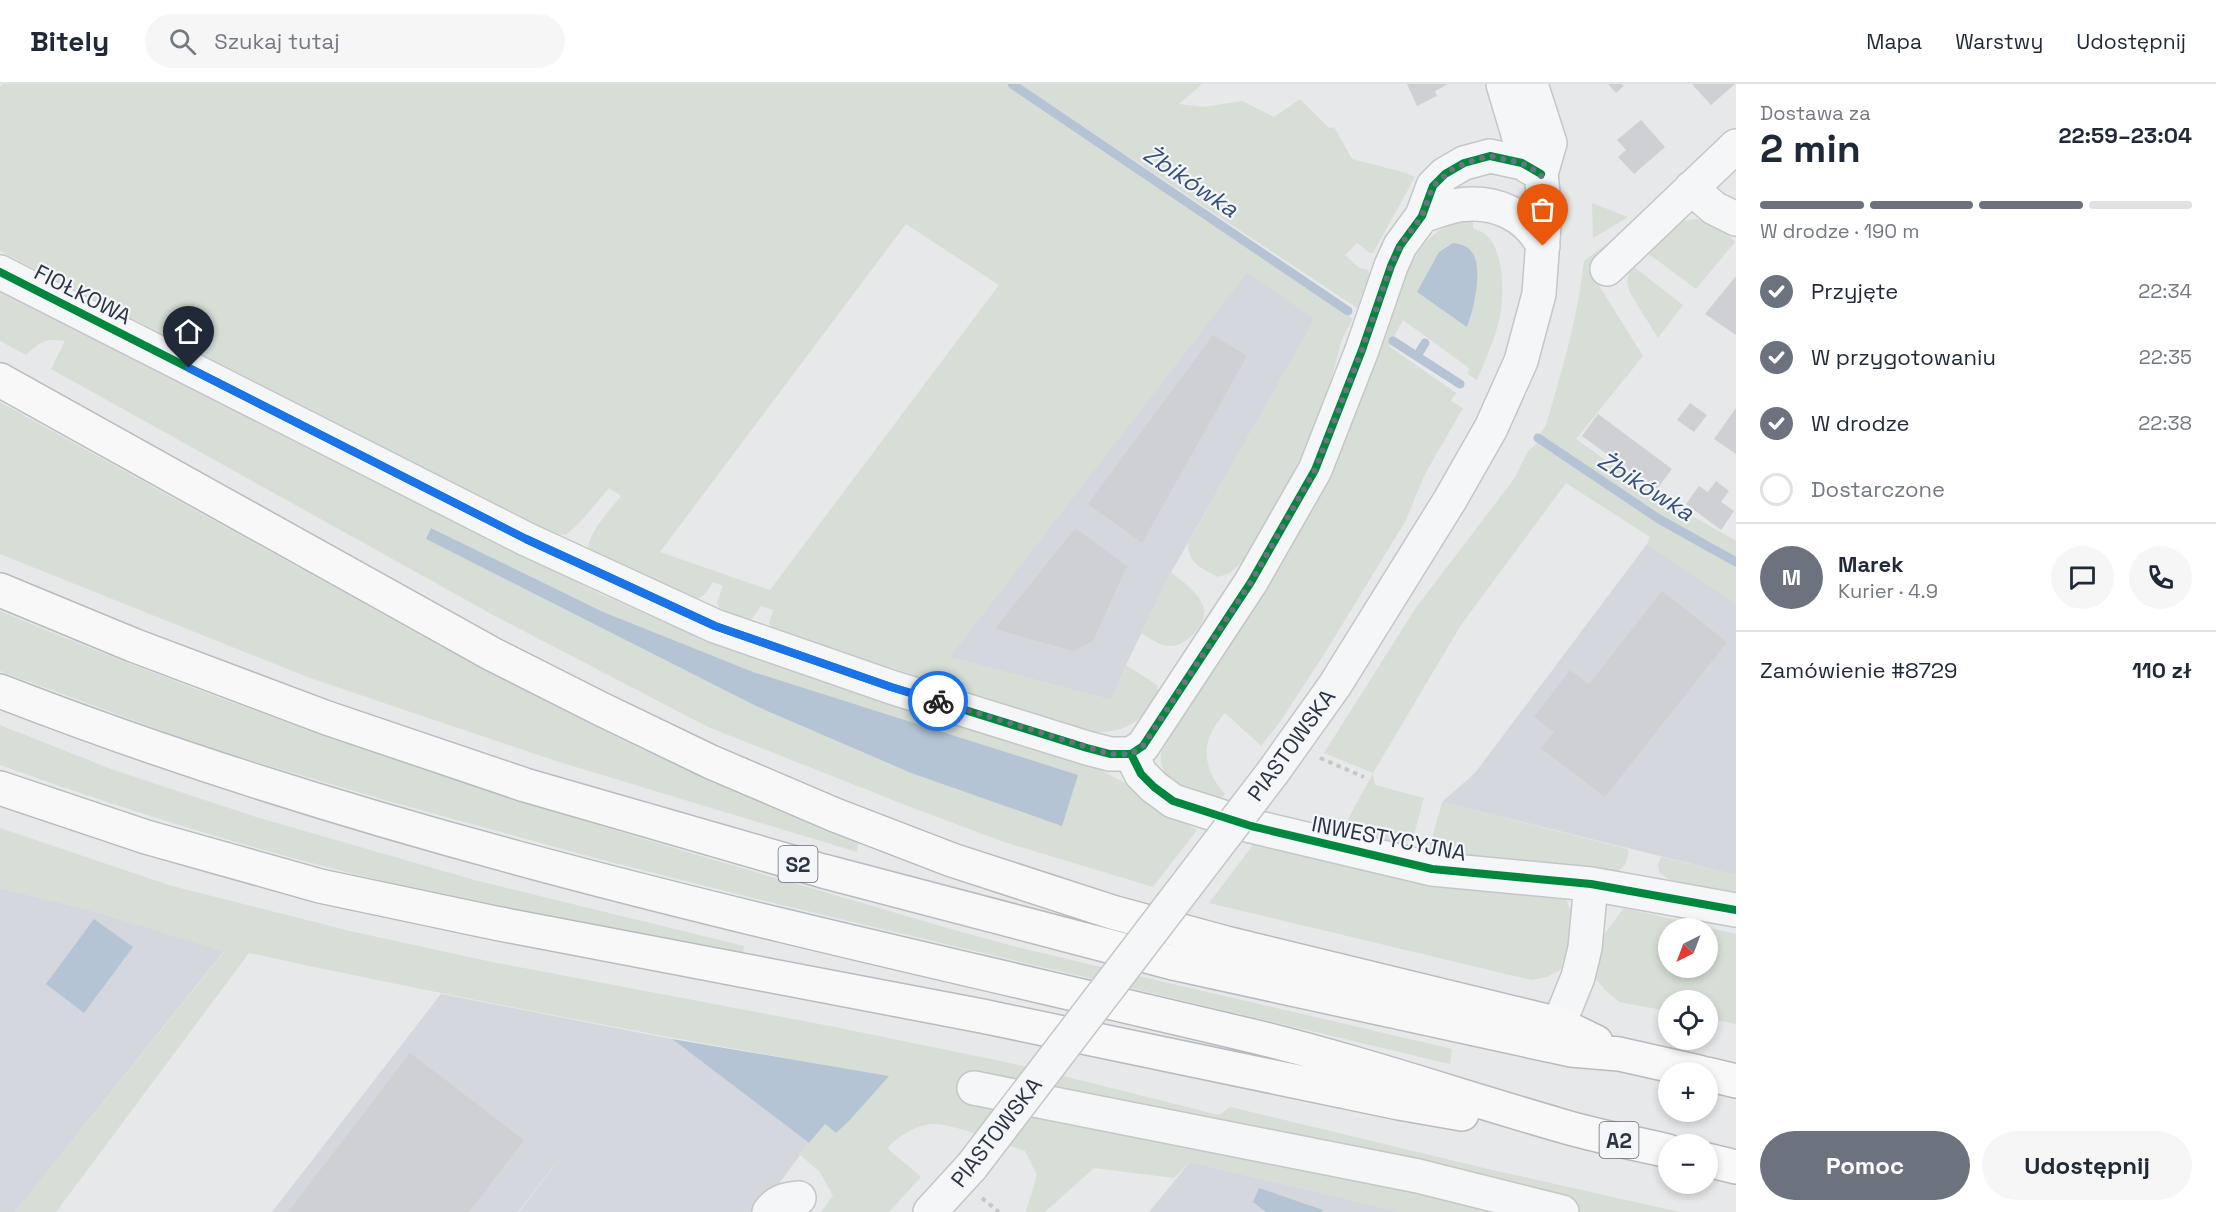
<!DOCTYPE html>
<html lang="pl">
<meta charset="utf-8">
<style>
:root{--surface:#fff;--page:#f6f6f7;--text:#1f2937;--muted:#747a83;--line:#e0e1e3;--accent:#6c737f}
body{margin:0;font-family:"Space Grotesk",sans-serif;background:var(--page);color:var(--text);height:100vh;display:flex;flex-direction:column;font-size:22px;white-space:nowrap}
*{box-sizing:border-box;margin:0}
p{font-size:20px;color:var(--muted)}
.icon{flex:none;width:33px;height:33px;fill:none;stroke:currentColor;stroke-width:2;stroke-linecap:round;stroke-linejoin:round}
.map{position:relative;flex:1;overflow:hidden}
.drawer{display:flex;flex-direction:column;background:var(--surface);width:480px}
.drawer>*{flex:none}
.needle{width:39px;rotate:222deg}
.controls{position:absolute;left:1658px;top:834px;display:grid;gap:12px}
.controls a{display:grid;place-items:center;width:60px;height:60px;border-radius:50%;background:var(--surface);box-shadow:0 3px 9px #0003;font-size:30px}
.pin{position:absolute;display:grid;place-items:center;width:51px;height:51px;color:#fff;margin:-62px -26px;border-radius:50% 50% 50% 0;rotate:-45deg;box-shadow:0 0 6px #0007}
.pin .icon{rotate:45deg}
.courier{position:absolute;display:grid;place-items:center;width:60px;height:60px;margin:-30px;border:4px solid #1a73e8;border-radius:50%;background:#fff;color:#222;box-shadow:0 2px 8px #0007}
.overview em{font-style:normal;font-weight:800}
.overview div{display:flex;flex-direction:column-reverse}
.overview{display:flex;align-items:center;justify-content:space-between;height:102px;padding:0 24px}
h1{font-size:39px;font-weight:800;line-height:45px}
.bar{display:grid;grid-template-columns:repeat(4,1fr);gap:9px 6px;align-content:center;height:72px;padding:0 24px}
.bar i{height:8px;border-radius:4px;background:var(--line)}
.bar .current{background:var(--accent)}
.bar p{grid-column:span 4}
.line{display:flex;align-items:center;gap:15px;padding:0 24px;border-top:2px solid var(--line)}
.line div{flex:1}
.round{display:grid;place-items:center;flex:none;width:63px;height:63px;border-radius:32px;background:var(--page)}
ol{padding:0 24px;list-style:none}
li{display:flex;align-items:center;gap:18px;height:66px}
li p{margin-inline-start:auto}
li .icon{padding:6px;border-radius:50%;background:var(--accent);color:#fff;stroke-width:4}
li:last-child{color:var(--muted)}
li i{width:33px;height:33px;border:3px solid var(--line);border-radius:50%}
.button{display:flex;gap:12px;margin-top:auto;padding:12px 24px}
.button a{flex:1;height:69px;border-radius:36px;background:var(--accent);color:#fff;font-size:24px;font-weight:800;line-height:69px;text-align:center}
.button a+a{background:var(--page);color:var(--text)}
header{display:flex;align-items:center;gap:36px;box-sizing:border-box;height:84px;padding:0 30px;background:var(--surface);border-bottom:2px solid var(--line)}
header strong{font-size:28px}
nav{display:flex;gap:33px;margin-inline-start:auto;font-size:21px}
.search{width:420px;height:54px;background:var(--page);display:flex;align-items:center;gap:15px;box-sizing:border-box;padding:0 21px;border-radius:33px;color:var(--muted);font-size:22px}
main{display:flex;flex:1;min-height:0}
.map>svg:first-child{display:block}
</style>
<header>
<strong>Bitely</strong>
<div class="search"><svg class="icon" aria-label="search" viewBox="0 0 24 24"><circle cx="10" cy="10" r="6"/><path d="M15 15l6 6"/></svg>Szukaj tutaj</div>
<nav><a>Mapa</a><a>Warstwy</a><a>Udostępnij</a></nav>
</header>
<main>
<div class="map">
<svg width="1736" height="1128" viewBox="0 0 1736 1128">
<rect width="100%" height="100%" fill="#e6e8ea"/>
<path fill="#d4d7dd" d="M1247,188L1315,235L1169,492L1126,581L1111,616L949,573Z
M1647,460L1736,520V791L1442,718L1475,689Z
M0,804L86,825L224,867L15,1128H0Z
M441,910L672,955L809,1059L758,1128H519L574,1056L518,1128H272Z
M1190,1078L1401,1128H1149Z"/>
<path fill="#d6ded6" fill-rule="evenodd" d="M3,0H1006L1353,235L1342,255L1322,331L1254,467L1230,489L1218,493C1201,484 1188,479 1188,459L1315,235L1247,189L950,573L1111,616L1126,581L1157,601L1159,611C1139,639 1126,649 1091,648L775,546L769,540L773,526L761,522L752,535H745L719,524L717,518L723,502L713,498C706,509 704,514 691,516L589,468C584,453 611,425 621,412L609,404L581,437L566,451L555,450L0,167V3ZM906,140L999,201L770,506L660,468Z
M1019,0H1202L1179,20L1203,23L1242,17L1274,33L1300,15L1329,44L1334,43L1352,75L1406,89L1415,93L1373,169H1370L1357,159L1345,171L1358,183L1368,186L1370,192L1357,224Z
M1592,119L1628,133L1593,154Z
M1473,134V144C1476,146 1482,147 1485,150C1506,166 1505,221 1497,244C1492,261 1484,279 1477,296L1468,290L1469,284L1403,236L1389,262L1456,309L1451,317L1463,324L1425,390L1406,436L1328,564L1280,638L1261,662L1225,629C1200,656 1201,683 1225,710L1221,716L1168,699L1161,679V669C1208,588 1265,512 1310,430C1329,396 1343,357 1358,321C1377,276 1397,183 1432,152C1444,141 1458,137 1473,134Z
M1697,135L1724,145L1735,158L1696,205L1646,168L1676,138Z
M1628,144L1588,184L1643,272L1576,355L1655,411L1736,457V474C1666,440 1604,394 1540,350L1546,341C1562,286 1578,234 1584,177Z
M1634,183L1683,221L1658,254L1630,209L1627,198L1630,184Z
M0,203L600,510L711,558L1087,679L1129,701L1161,726L1197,746L1153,803L1004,758L908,722L708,643L495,532L51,285L65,257C46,254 40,257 26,271L0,257ZM432,444L603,529L753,588L1062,741L911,689L758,623L426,455Z
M0,318L440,562L563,626L646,667L794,733L858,759L857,768L556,677L310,594L0,470Z
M1537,359L1656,437L1736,481V520L1647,460L1650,453L1566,399L1461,541L1373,689L1375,701L1424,714L1413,754L1403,760L1341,748L1373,689L1324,669L1415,525L1514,395L1528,367Z
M1171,488C1182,497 1198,508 1203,522C1210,538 1186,562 1171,562C1161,563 1150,554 1141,549Z
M0,527C256,635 520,720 786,797C865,819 942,844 1021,864C1165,899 1309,931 1452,965L1450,980L761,816L599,775L388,717L206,663L0,587Z
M0,641L111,685L256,733L478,797L744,862L743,870C623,846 502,826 383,797C253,766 126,726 0,681Z
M1442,718L1628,765C1630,777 1623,783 1614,791L1429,765Z
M0,744L172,802L354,848L497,879L830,942L1015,980L1219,1031L1230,1023L1488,1085L1680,1128H1401L1190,1078L1174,1094L1094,1084L1045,1128H1026L1037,1091L1025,1067C1000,1059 960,1042 936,1040C918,1039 899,1052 887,1064L921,1093L889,1128H821L833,1112L820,1088L799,1070L825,1040L836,1049L849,1037L888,992C674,955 462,915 249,869L56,1128H15L224,868L86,825L0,804Z
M1256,757L1565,813L1574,834L1571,874L1560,886L1547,893L1531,896L1209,819Z
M1661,773L1736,791V809C1717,814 1674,802 1659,788L1658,780Z
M1624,824L1736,850V940L1707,934V916H1668V927L1619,918L1604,905L1594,892L1593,865ZM1668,844H1707V884H1668Z"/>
<path fill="#b4c4d5" d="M1453,159C1460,160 1466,161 1471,167C1484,182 1474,225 1467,243L1417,208L1439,168Z
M431,444L603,528L753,588L1078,691L1062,742L911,689L758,623L426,455Z
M94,835L133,863L84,929L46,900Z
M672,955L889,992L849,1037L836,1049L825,1040L809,1059Z
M1259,1104L1323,1126L1322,1128H1266L1253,1118Z"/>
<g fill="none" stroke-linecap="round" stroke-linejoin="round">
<path stroke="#b4c4d5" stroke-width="9" d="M1012,0L1348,227
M1393,257L1460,300
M1417,272L1425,259
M1538,354L1659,435L1736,478"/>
</g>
<path fill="#ced0d3" d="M1407,0H1448L1435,7L1437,12L1417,22Z
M1608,0H1622L1624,2L1616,9Z
M1692,0H1735L1711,21Z
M1641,36L1665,63L1634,90L1618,73L1626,66L1617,56Z
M1736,192V251L1705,230Z
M1213,251L1247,272L1142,459L1088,420Z
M1690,319L1707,331L1694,348L1677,336Z
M1736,324V370L1714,355Z
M1598,330L1672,385L1656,406L1582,352Z
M1716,397L1729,407L1721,418L1734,427L1721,446L1686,420L1699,402L1708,408Z
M1075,444L1127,482L1093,557L1073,567L995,545Z
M1662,507L1727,558L1605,713L1541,664L1554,648L1534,633L1570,586L1589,600Z
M410,969L524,1056L469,1128H288Z"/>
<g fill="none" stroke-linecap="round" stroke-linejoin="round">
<defs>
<path id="minor" d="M1503,0L1520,57L1541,90
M1691,104L1714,124L1736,135
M1422,132C1434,128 1447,123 1459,121C1494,116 1527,130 1543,162
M1607,185L1736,62
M0,188L526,455L715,542L891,603L1087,664L1110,670H1131L1143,662L1251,498L1315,386L1362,266L1391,182L1400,162L1422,132L1433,102L1445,90L1464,79L1490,72L1522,79L1541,90
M1131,670L1141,690L1154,703L1173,717L1251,742L1432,785L1591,800L1736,826
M1273,688L1335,601L1450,416L1491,344L1521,277L1539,210L1545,128L1541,90L1550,59L1531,0
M1559,940L1578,893L1585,864L1591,800
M974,1004L1418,1092L1562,1128
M769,1128C777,1117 786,1115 799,1114
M930,1128L972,1082"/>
<path id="highway" d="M0,296L492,570L601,625L711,678L835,731L952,776L1112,828L1226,859L1559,940L1596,958
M0,506L133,561L327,634L525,701L823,787L1177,880L1571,966L1619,970L1699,988
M0,607C400,763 823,850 1240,949C1351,975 1458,1012 1566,1043C1600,1053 1634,1059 1668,1067
M0,704L146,753L320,802L495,839L982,932L1399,1019L1462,1030
M1707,990L1736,997
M1707,1076L1736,1083"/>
</defs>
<use href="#minor" stroke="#c4c6c8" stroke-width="36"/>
<use href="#highway" stroke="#b8bbbf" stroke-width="36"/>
<path stroke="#c5c6ca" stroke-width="4" stroke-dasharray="4.5 4.5" stroke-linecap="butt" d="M1320,674L1364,693
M982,1114L999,1128"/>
<use href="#minor" stroke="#f5f6f7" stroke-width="33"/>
<use href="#highway" stroke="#f8f8f8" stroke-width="33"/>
<defs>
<path id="minor-bridge" d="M972,1082L1273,688"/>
</defs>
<use href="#minor-bridge" stroke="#c4c6c8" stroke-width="36" stroke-linecap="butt"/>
<use href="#minor-bridge" stroke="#f5f6f7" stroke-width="33"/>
<defs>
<path id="cycleway" d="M0,188L526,455L715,542L891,603L1087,664L1110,670H1131L1143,662L1251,498L1315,386L1362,266L1391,182L1400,162L1422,132L1433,102L1445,90L1464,79L1490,72L1522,79L1541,90
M1131,670L1141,690L1154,703L1173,717L1251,742L1432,785L1591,800L1736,826"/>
</defs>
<use href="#cycleway" stroke="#f4f6f9" stroke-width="11"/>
<use href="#cycleway" stroke="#00873e" stroke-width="8"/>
</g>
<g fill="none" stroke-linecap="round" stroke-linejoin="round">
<path stroke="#6c737f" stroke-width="6" stroke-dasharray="0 10.8" d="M938,617L1110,670H1131L1143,662L1251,498L1315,386L1362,266L1391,182L1400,162L1422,132L1433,102L1454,84L1474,76L1490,72L1522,79L1541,90L1545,128L1543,162"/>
<path stroke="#1a73e8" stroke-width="8" d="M189,284L526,455L715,542L891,603L938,617"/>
</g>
<g text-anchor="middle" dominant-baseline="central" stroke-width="4.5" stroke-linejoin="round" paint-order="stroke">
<g fill="#f4f6f9" stroke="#676e7b" stroke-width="1.5">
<rect x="778.5" y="762" width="39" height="36" rx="4.5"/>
<rect x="1599.5" y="1038" width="39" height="36" rx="4.5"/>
</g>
<g font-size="21" font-weight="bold" fill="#2b3445">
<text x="798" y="780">S2</text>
<text x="1619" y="1056">A2</text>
</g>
<g font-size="22" fill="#2b3445" stroke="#f4f6f9">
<text transform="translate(83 210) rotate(27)">FIOŁKOWA</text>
<text transform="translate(1291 661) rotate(-54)">PIASTOWSKA</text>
<text transform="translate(1389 754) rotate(11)">INWESTYCYJNA</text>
<text transform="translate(996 1048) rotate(-52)">PIASTOWSKA</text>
</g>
<g font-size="24" font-style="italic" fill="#34527a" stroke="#f4f6f9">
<text transform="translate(1191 97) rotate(34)">Żbikówka</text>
<text transform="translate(1646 402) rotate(32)">Żbikówka</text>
</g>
</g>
</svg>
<div class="controls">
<a><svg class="needle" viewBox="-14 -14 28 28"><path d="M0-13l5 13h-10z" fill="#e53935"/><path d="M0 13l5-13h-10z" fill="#747a83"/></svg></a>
<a><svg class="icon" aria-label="locate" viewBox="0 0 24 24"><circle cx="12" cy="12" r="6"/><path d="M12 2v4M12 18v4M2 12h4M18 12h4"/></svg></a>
<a>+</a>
<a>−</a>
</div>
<div class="pin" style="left:1543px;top:162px;background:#ea580c"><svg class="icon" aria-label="bag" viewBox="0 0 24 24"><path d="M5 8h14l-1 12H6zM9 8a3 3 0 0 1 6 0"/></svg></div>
<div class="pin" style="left:189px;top:284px;background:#1f2937"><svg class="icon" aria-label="home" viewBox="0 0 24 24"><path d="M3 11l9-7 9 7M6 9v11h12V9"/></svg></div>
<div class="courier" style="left:938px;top:617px"><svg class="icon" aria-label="bike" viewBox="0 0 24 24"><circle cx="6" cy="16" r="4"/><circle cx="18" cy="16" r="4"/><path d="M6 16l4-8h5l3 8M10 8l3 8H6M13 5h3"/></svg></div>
</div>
<section class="drawer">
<div class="overview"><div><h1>2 min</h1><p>Dostawa za</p></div><em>22:59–23:04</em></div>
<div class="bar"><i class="current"></i><i class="current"></i><i class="current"></i><i></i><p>W drodze · 190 m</p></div>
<ol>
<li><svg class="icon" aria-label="check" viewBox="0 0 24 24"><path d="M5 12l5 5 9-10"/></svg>Przyjęte<p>22:34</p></li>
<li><svg class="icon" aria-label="check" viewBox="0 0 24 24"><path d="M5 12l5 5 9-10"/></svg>W przygotowaniu<p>22:35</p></li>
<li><svg class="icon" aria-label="check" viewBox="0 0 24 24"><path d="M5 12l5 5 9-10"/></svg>W drodze<p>22:38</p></li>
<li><i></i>Dostarczone</li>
</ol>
<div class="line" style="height:108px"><b class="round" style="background:var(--accent);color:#fff">M</b><div><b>Marek</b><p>Kurier · 4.9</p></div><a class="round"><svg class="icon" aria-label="chat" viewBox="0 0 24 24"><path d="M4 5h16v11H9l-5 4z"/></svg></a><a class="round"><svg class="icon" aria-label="phone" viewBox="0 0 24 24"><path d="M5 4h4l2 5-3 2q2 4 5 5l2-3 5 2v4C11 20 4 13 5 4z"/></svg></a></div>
<div class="line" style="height:78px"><div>Zamówienie #8729</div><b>110 zł</b></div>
<div class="button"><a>Pomoc</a><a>Udostępnij</a></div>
</section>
</main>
